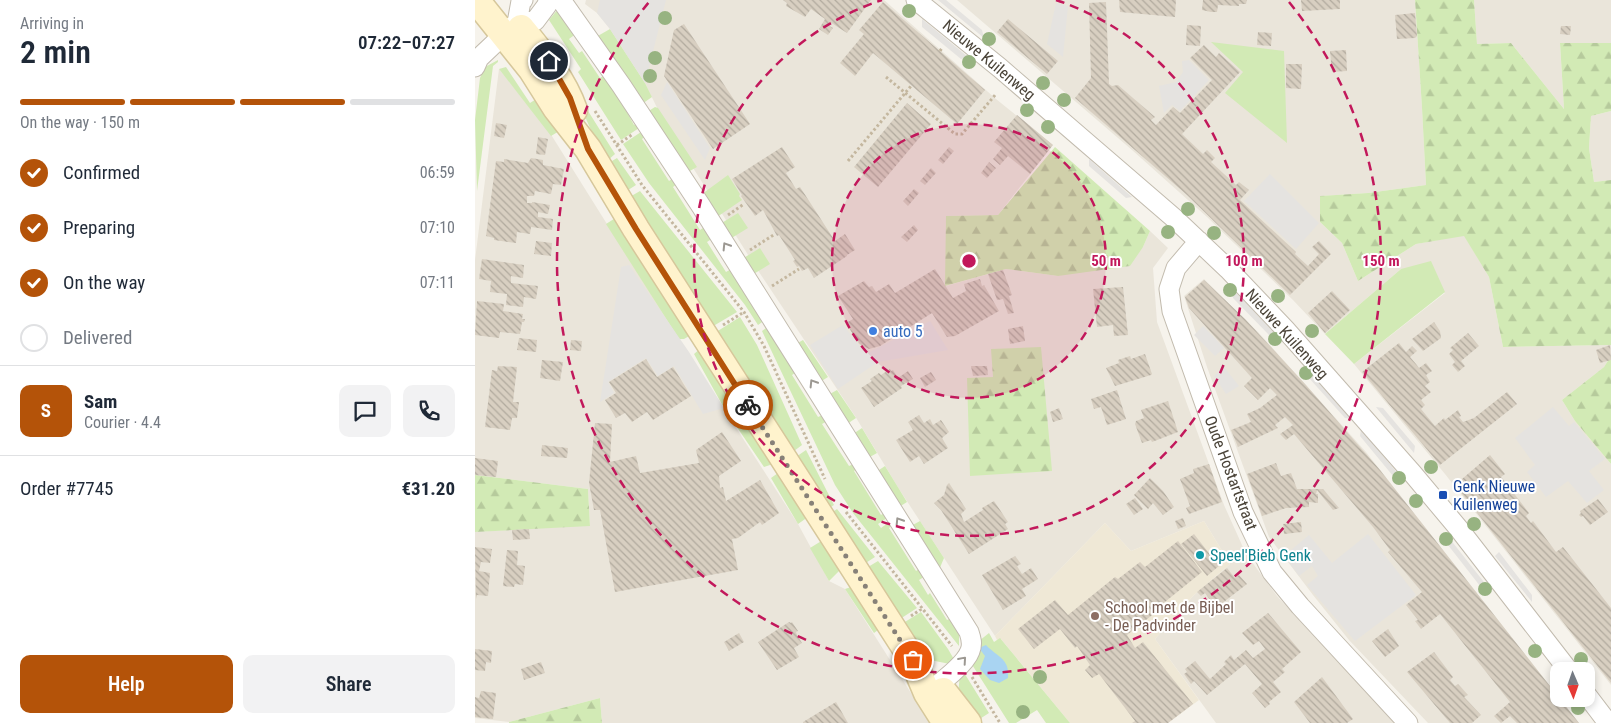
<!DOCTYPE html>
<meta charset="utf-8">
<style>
:root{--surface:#fff;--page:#f2f2f3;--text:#1f2937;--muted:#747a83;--line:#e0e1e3;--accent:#b45309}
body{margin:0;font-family:"Roboto Condensed",sans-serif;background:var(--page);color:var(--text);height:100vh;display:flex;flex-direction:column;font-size:19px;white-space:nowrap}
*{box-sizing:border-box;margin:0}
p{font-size:16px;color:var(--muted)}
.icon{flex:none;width:28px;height:28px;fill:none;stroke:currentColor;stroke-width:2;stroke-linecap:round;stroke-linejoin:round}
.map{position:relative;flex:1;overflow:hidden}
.drawer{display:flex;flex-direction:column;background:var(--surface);width:475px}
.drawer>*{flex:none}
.needle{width:32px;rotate:178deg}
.fabs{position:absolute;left:1075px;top:662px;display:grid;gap:10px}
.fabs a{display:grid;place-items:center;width:45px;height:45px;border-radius:10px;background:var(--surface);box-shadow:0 2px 8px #0003;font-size:25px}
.pin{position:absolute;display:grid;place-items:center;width:42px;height:42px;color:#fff;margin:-21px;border:2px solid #fff;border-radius:50%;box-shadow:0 1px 5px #0007}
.courier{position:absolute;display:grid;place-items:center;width:50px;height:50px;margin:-25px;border:4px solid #b45309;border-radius:50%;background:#fff;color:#222;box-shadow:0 1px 6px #0007}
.overview em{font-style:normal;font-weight:600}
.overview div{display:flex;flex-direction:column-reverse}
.overview{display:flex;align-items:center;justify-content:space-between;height:85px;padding:0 20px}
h1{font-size:32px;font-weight:600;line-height:38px}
.bar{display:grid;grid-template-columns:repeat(4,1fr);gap:8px 5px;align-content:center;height:60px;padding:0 20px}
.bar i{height:6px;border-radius:4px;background:var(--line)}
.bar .on{background:var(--accent)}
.bar p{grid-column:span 4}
.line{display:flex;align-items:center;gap:12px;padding:0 20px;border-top:1px solid var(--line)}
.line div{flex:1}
.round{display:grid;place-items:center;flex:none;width:52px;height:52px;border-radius:10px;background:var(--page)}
ol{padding:0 20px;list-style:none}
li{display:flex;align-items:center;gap:15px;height:55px}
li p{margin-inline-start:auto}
li .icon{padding:5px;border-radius:50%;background:var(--accent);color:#fff;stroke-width:4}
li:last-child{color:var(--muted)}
li i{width:28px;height:28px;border:2px solid var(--line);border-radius:50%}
.primary-button{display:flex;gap:10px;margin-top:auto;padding:10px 20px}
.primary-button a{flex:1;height:58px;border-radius:10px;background:var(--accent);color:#fff;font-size:20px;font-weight:600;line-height:58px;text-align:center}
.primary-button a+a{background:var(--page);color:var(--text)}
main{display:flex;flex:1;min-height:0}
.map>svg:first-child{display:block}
</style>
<main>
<section class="drawer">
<div class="overview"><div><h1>2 min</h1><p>Arriving in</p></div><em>07:22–07:27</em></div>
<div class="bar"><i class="on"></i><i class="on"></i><i class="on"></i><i></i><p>On the way · 150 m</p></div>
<ol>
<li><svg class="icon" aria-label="check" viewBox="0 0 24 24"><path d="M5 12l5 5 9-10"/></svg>Confirmed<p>06:59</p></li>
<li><svg class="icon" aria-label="check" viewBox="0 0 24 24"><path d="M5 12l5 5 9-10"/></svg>Preparing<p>07:10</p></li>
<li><svg class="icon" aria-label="check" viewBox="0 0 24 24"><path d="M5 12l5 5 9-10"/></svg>On the way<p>07:11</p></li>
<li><i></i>Delivered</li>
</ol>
<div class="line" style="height:90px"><b class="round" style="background:var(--accent);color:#fff">S</b><div><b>Sam</b><p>Courier · 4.4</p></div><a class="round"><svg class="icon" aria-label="chat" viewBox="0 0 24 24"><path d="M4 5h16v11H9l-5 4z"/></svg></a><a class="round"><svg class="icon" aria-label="phone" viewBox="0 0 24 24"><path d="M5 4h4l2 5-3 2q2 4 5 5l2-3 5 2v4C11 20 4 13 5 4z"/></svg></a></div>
<div class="line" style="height:65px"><div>Order #7745</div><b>€31.20</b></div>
<div class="primary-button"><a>Help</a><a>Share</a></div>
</section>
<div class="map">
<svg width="1136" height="723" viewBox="0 0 1136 723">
<defs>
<pattern id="forest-firs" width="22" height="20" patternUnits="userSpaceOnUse" patternTransform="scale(1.25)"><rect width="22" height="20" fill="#d2eab5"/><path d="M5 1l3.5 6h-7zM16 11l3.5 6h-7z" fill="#b6ca9c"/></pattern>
<pattern id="building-back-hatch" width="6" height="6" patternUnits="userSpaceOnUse" patternTransform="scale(1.25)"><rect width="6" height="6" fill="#d8cfc1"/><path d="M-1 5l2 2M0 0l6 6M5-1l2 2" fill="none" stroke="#b1aa9e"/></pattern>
</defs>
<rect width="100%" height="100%" fill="#f6f3ec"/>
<path fill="#eae5da" d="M111,0H409L521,99L578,145L523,215L471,216V286L531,269L583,276L668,247L675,231L693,248L678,268L682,322L749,505L771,554L802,596L920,723H741L680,639L718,596L755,564L729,521L656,551L630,523L520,636L424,489L380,416L282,269L189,122L170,83L135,29L122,13L110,4Z
M482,0H940L947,108L951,185L893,193L846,196L845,222L867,243L883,281L941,244L989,235L1014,277L1028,347L1136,345V356L1129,367L1087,400L1100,421L1136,464V685L970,474L879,364L970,293L926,269L850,334L818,300L732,217L657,150Z
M999,0H1136V43L1085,44L1089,109L1036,43L1002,44Z
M24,69L75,133L204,339L323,524L354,581L370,589L455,723H127L125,698L34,722L0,718V532L115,525L113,489L0,475V260Z
M1136,111V180L1119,182L1114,148L1116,116Z
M729,279L783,332L891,452L1104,723H953L874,640L838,595L794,537L732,367L709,296Z"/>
<path fill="#efe8d6" d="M729,521L755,564L718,596L680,639L724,700L693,723H595L526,639L522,640L520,636L630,523L656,551Z"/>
<path fill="#d2eab5" d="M83,9L102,33L94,39L104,53L107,51L125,78L131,74L159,125L164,122L167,126L146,140L103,72L106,69L74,20Z
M135,29L170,83L177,97L167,104L121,37Z
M736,42L809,51L812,143L750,93L768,72Z
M23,60V62L18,66L2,191L0,120L5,78L10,67Z
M31,67L55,103L66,96L86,130L76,136L24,69Z
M93,79L140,154L132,161L121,141Z
M180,107L183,108L222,167L213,172L172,112Z
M169,130L172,135L167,139L194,181L200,177L203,183L198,187L225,230L231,226L238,238L232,242L251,272L258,268L290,320L283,325L270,305L174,183L148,144Z
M142,158L161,185L150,192L132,164Z
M253,175L265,194L264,196L267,200L242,217L227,194Z
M165,191L262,312L235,328L153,198Z
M263,213L273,228L255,239L245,224Z
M142,217L216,335L209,339H204L131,224Z
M285,248L295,264L277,275L267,259Z
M956,261L970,292L879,364L850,334L926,269Z
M265,317L282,345L327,445L315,454L238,334Z
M294,326L323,371L317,375L343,417L350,414L354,420L347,424L374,466L381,463L384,467L379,471L406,515L412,511L415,516L403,524L406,528L417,520L420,524L414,528L441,571L447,567L452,575L444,580L453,595L455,593L472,620L478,617L484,632V646L378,513L360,485L287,331Z
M328,340L353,377L345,382L321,344Z
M226,348L298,464L289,467L249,408L219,354Z
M362,390L381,418L372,424L353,395Z
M387,428L402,453L393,458L378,434Z
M331,450L359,505L351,510L318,459Z
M410,466L432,502L424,507L401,472Z
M303,473L333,517L323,524L296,478Z
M362,509L400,557L386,566L353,515Z
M445,521L469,558L464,570L436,526Z
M348,540L365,570L354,581L335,548Z
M403,561L442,608L422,621L388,570Z
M376,587L403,630L399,633L370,589Z
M446,612L473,649L480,661L475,664L455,660L452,661L425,625Z
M514,633L519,642L525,638L595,723H571L562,710L541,723H534L496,663L504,641Z
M488,671L514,713L500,722L483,696L485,673Z"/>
<path fill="url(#forest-firs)" d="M940,0H999L1002,44L1036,43L1089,109L1085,43H1136V111L1116,116L1114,148L1119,182L1136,180V345L1028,347L1014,277L989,236L941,244L883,281L867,243L845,222V196L893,193L951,185L947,108Z
M580,147L675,231L668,247L655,266L583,276L531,269L470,286L471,216L523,215Z
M566,347L577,471L495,476L492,378L518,377L516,349Z
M1136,356V464L1100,421L1087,400L1129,367Z
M0,475L113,489L115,526L0,532Z
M125,698L127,723H34V722Z"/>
<path fill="#e5e3e0" d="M125,0H191L170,83L135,29L122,13Z
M463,0H471L507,30L509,38Z
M581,3L593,6L588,57L572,44Z
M447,19L493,57L486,59L447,27Z
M714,60L734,80L705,111L697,105L689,113L684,86L701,82L708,72L707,61Z
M192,82L235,148L230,160L186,95Z
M614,159L657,197L651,198L614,166Z
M795,174L844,223L821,249L769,201Z
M154,265L214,352L249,408L228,414L199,366L183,376L171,358L133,382L139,393L125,402L146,267Z
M758,290L801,334L794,335L758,298Z
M455,321L473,350L403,362L363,389L335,345L368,325L391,354Z
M728,326L749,348L740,356L719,335Z
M749,367L764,386L751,394L739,376Z
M835,371L877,419L870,418L834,378Z
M901,407L908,408L940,446L939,453Z
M1078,407L1094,426L1099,422L1130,459L1114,471L1129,490L1112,503L1093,481L1071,497L1052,472L1060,465L1040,438Z
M886,429L924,475L918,476L885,436Z
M893,534L941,595L880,641L832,585L843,576L837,566L824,576L809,556L834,535L857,563Z
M975,539L1012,586H1005L973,545Z
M1024,552L1057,595V602L1020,556Z"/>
<path fill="#a9d4f2" d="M511,645C522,657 535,658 533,678L524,683L515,680L505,669L510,656L504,648Z"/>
<path fill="url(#building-back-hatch)" d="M308,0H396L372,33L355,22L353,25L358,28L353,35L344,29L350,19L336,9L330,17L311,6L312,3Z
M644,0H701L700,17L645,12Z
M728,0H772L771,4H764V6L743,5L742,12H736L727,10Z
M826,0H865V9L827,11Z
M408,2L510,90L482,124L398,53L380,76L365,63L389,34L384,30Z
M631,2L634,84L637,86L643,85L680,117L676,120L681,125L698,107L705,113L737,80L715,58L729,45L741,57L744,53L765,72L707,134L728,154L732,150L740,158L736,162L761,185L764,182L774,190L765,200L821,252L820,254L833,266L844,254L837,247L844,241L856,254L815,295L712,195L600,98L616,78L614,3Z
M940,13L942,36L940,38L922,39L920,15Z
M533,19L583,61L572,74L522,32Z
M209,24L275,124L238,149L189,76L199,30Z
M712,25L726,26L725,46L711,45Z
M1086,26H1096L1095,35L1085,34Z
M783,32L797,33L796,46L782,45Z
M871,50L872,71L857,72L855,51Z
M811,64H827L826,89L811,88Z
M432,103L456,124L403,187L379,167Z
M542,115L578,145L555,174L533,156L525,165L518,159L527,148L519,142Z
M21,123L32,125L29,138L19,136Z
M63,137L73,139L70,155L61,154Z
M307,147L320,167L311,173L321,189L325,187L360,241L370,234L380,250L372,255V256L339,278L333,268L327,271L324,266L322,267L318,261L320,260L304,235L302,236L288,210L280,216L266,196L267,195L257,179Z
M474,147L479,151L468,164L463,160Z
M56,158L68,160V165L89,169L86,185L78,184L76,194L60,191L59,196H52V203H57V202L75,205L73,214L63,212V217L78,219L77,230L56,227L55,234L42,232L41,243L19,240V238L11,236L21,161L29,162V159L53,163Z
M514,162L521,168L512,178L506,173Z
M456,168L461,173L450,185L445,181Z
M439,189L444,193L433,206L428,201Z
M439,225L443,230L432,242L426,237Z
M61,241L77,243L76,256L59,254Z
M7,259L49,265L48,278L36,276V283L63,286L61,299L49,297L48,307L31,305L32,294L15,292L16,281L4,279Z
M460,269L478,298L491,291L489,284L505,279L507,286L509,285L524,311L480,336L472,337L457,313L405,346L394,349L384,344L371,323L378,319L363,296L389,281L394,287L397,286L401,292L414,284L420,293Z
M528,270L537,295L534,296L539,313L533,314L528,299L522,300L513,274Z
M729,280L770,319L831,385L905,470L1104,723H1042L1035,716L1026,723L1019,716L1035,702L965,614L946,629L940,621L943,620L931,605L947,592L913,552L915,550L898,527L819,434L811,440L805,434L818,425L810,417L800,425L803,428L763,447L756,430L776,422L772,414L785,408L802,395L795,388L783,400L769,386L777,378L714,308L710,297Z
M648,287L653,335L639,336L638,325L622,327L618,289Z
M857,291L875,310L850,333L833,313Z
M2,301L29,304L28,311L48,314L47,319H50L49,322H47L45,334L25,332L24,338L0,335Z
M959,322L965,331L966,338L948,351L937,339Z
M548,326L550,341L535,344L533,329Z
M993,333L1004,346L986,361L990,366L983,372L977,365L980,362L974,354L978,350L975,348Z
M44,338L62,340L61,352L42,350Z
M96,340L107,341L106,351L95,350Z
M924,343L931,352L937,346L942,351L935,357L941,364L944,368L951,363L957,371L951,375L955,382L950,386L956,392L946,400L950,405L946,409L960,426L969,418L970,420L983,410L986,416L984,417L988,422L999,418L1032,392L1042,404L965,465L887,372Z
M1135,345L1136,360L1125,363L1121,350Z
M670,354L677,374L676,375L640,386L631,368L644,363L643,360L655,356L656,359Z
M171,359L182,377L198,367L216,396L178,420L172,412L157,422L150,413L141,418L130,400L141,393L134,382Z
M67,360L88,362L85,381L65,378Z
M23,366L42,367L38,402H44L42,418H37L35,430L10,427L17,370L22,371Z
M496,366H512L513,375L498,376Z
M415,369L416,371L418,370L423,378L433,371L438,379L426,386L427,388L399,407L386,388L397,381L395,379L404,373L406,375Z
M456,372L461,380L450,387L445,378Z
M642,390L651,419L632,425L626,407L619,409L616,399Z
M693,401L703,432L677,442L676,440L667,443L660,424L661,421L669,418L666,410Z
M584,408L588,419L578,422L575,412Z
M444,415L449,423L455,419L458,425L466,420L474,432L467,438L473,448L449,464L444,456L435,462L421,440L438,430L433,422Z
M120,423L137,424L135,462L161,456L165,473L224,463L221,450L247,432L266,461L244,476L245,488L248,487L251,501L285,480L304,513L287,525L285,522L263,538L257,539L263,570L140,592L125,510H119L114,483Z
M67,445L93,448L92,458L66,456Z
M1015,455L1030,474L1026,477L1027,478L1054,513L1051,516L1056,523L1058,521L1081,552L1088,547L1136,608V683L980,485Z
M0,458L23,461L21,477L0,475Z
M801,463L806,476L816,473L822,489H848L864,508L858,510L842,490L841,494H843V503L834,502V507L811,508L787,516L772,474Z
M734,464L747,502L714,514L711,508L715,506L705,479L719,473L718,469Z
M675,478L688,491L699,507L688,515L678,503L673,509L659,495Z
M474,483L491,509L486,514L489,522L508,510L507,508L519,501L533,522L530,524L533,529L494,554L466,510L459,503L469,495L472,485Z
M660,498L668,509L659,515L651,504Z
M1123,499L1133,512L1115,525L1108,516L1106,517L1104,515L1106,513L1105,511Z
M708,518L711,526L703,529L700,521Z
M826,522L827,532L809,534L808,524Z
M54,529L55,539L38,540L37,530Z
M719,534L744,566L732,576L706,544Z
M703,541L727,572L680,610L681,612L652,635L660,648L668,642L718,704L693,723H657L660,721L624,674L617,678L610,670L615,665L602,646L600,648L585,629L559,649L543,629L580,600L593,615L640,577L643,579L665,562L670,567Z
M0,547L17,549L15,563L6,562L4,571L15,573L13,596L2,595L1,599Z
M32,550L43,551L42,565L50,566L48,585L40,584L39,587L28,586Z
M540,556L546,564L542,566L547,574L556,568L563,579L547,589L551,596L528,610L507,575Z
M752,568L760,578L764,575L772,584L741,608L730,593L726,596L722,592Z
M793,613L826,652L807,669L810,672L798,682L806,692L794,702L795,704L790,708L777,693L787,684L770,664L732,695L719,681L716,684L709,674L712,672L710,669L720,661L735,679L751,664L749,662L756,655L759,660L771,650L778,658L790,649L784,641L778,645L767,633Z
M314,622L316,623L317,622L323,631L321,632L322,635L327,643L319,648L324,657L302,670L283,642Z
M913,629L924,646L910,657L897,641Z
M264,633L269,642L254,651L249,642Z
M0,649L17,651L16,663L11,662L10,671L0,670Z
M959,652L978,677L975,680L980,686L983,684L993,695L989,697L1006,715L997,723H975L932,672Z
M66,662L70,673L49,680L46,669Z
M847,677L878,719L872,723H835L819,702Z
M6,691L21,693L18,719L0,717V697L4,698Z
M361,702L373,723H328V722Z"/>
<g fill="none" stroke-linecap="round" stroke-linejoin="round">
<defs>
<path id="street" d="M86,0L146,85L226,206L494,632C496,638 498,644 495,651C490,665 464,684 452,693
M441,0L525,68L699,218L753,269L810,329L938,474L984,529L1094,671
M42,23L60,21L72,5L73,0
M42,23L46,1L48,0
M0,67L4,58L38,26
M724,241L701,268L694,289L697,311L768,512L797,572L825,606L933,723
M1111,694L1133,723"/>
<path id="secondary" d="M1,0L57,70L81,108L113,149L161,229L438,660L452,693L471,723
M46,28C67,54 88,79 99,110
M468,691L493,723"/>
</defs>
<use href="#street" stroke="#c2bbae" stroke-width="21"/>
<use href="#secondary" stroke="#d6c79b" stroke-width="29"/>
<path stroke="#c4b79f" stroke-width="3" stroke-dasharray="2.5 2.5" stroke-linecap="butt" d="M465,51L467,48
M411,77L480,134H487L521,94
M120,111L167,185L269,312L289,346L350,479
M142,145L158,134
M373,161L436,86
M253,215L269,204
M275,250L300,234
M297,286L324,269
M248,325L269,312
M371,512L477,646
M436,616L448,608
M497,677L525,723"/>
<use href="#street" stroke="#fff" stroke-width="19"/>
<use href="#secondary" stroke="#fff3cd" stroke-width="26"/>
</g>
<g fill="#97b381">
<circle cx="434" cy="11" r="7"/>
<circle cx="190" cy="18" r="7"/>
<circle cx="514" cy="39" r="7"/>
<circle cx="180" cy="58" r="7"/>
<circle cx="494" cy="62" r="7"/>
<circle cx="175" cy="76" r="7"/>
<circle cx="568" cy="83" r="7"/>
<circle cx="589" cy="100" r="7"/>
<circle cx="552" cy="110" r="7"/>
<circle cx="573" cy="127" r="7"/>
<circle cx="713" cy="209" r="7"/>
<circle cx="693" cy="232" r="7"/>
<circle cx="739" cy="233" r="7"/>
<circle cx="755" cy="290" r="7"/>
<circle cx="803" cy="296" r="7"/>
<circle cx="837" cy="331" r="7"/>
<circle cx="800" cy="339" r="7"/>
<circle cx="831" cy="373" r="7"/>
<circle cx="956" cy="467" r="7"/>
<circle cx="924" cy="478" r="7"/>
<circle cx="941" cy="501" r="7"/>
<circle cx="999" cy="524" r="7"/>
<circle cx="971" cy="539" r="7"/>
<circle cx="1010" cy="589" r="7"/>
<circle cx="1060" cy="651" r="7"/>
<circle cx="1106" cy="659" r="7"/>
<circle cx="565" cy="677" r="7"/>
<circle cx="1103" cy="708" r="7"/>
<circle cx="548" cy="712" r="7"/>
</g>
<defs><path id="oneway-chevron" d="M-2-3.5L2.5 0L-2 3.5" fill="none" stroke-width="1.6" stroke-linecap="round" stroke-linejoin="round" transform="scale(1.25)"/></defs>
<g stroke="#9c9892">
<use href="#oneway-chevron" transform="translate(251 246) rotate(-122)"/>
<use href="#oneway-chevron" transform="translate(338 383) rotate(-122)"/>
<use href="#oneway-chevron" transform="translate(424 521) rotate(-122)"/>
<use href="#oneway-chevron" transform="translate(488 660) rotate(-49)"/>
</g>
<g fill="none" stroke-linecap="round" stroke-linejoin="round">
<path stroke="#878178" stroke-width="5" stroke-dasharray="0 9" d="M273,405L438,660"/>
<path stroke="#b45309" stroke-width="6" d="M74,61L95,98L113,149L161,229L273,405"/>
</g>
<circle cx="494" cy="261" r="137" fill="#c2185b" fill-opacity=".12"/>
<g fill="none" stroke="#c2185b" stroke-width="2.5" stroke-dasharray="9 6">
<circle cx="494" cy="261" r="137"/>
<path d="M581 0A275 275 0 1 1 407 0"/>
<path d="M814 2A412 412 0 1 1 174 2"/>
</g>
<circle fill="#3f7fe0" stroke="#fff" stroke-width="2" cx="398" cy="331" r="5"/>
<rect fill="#1a4fb4" stroke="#fff" stroke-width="2" x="963" y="490" width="10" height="10" rx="2.5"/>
<circle fill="#0f9aa8" stroke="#fff" stroke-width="2" cx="725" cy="555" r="5"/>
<circle fill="#8d6e63" stroke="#fff" stroke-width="2" cx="620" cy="616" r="5"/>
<g text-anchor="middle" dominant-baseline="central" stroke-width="4" stroke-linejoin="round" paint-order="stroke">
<g font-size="16" fill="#4b4439" stroke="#fff">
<text transform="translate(514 60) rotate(40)">Nieuwe Kuilenweg</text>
<text transform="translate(812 334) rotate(48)">Nieuwe Kuilenweg</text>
<text transform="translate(756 473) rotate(69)">Oude Hostartstraat</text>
</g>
<g font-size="16" fill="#366cbe" stroke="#fff" text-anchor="start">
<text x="408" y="331">auto 5</text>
</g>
<g font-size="16" fill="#164399" stroke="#fff" text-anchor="start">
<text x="978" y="486">Genk Nieuwe<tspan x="978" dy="18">Kuilenweg</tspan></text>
</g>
<g font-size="16" fill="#0d838f" stroke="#fff" text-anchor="start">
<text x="735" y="555">Speel'Bieb Genk</text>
</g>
<g font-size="16" fill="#785e54" stroke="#fff" text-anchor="start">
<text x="630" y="607">School met de Bijbel<tspan x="630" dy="18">- De Padvinder</tspan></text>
</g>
</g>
<circle cx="494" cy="261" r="8" fill="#c2185b" stroke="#fff" stroke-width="2.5"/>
<g font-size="15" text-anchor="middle" font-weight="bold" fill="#c2185b" stroke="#fff" stroke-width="4" stroke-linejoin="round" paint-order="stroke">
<text x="631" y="266">50 m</text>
<text x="769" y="266">100 m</text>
<text x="906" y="266">150 m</text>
</g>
</svg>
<div class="fabs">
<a><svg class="needle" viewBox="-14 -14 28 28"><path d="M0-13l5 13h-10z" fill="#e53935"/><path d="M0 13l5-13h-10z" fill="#747a83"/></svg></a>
</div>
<div class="pin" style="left:438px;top:660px;background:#ea580c"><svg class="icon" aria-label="bag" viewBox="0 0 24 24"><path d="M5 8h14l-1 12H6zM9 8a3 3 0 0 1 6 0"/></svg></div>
<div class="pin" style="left:74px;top:61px;background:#1f2937"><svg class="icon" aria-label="home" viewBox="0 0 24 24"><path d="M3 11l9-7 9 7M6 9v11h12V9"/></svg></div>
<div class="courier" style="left:273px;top:405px"><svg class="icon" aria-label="bike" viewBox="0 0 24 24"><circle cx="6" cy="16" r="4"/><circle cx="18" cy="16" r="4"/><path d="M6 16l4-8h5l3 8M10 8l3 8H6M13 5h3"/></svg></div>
</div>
</main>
